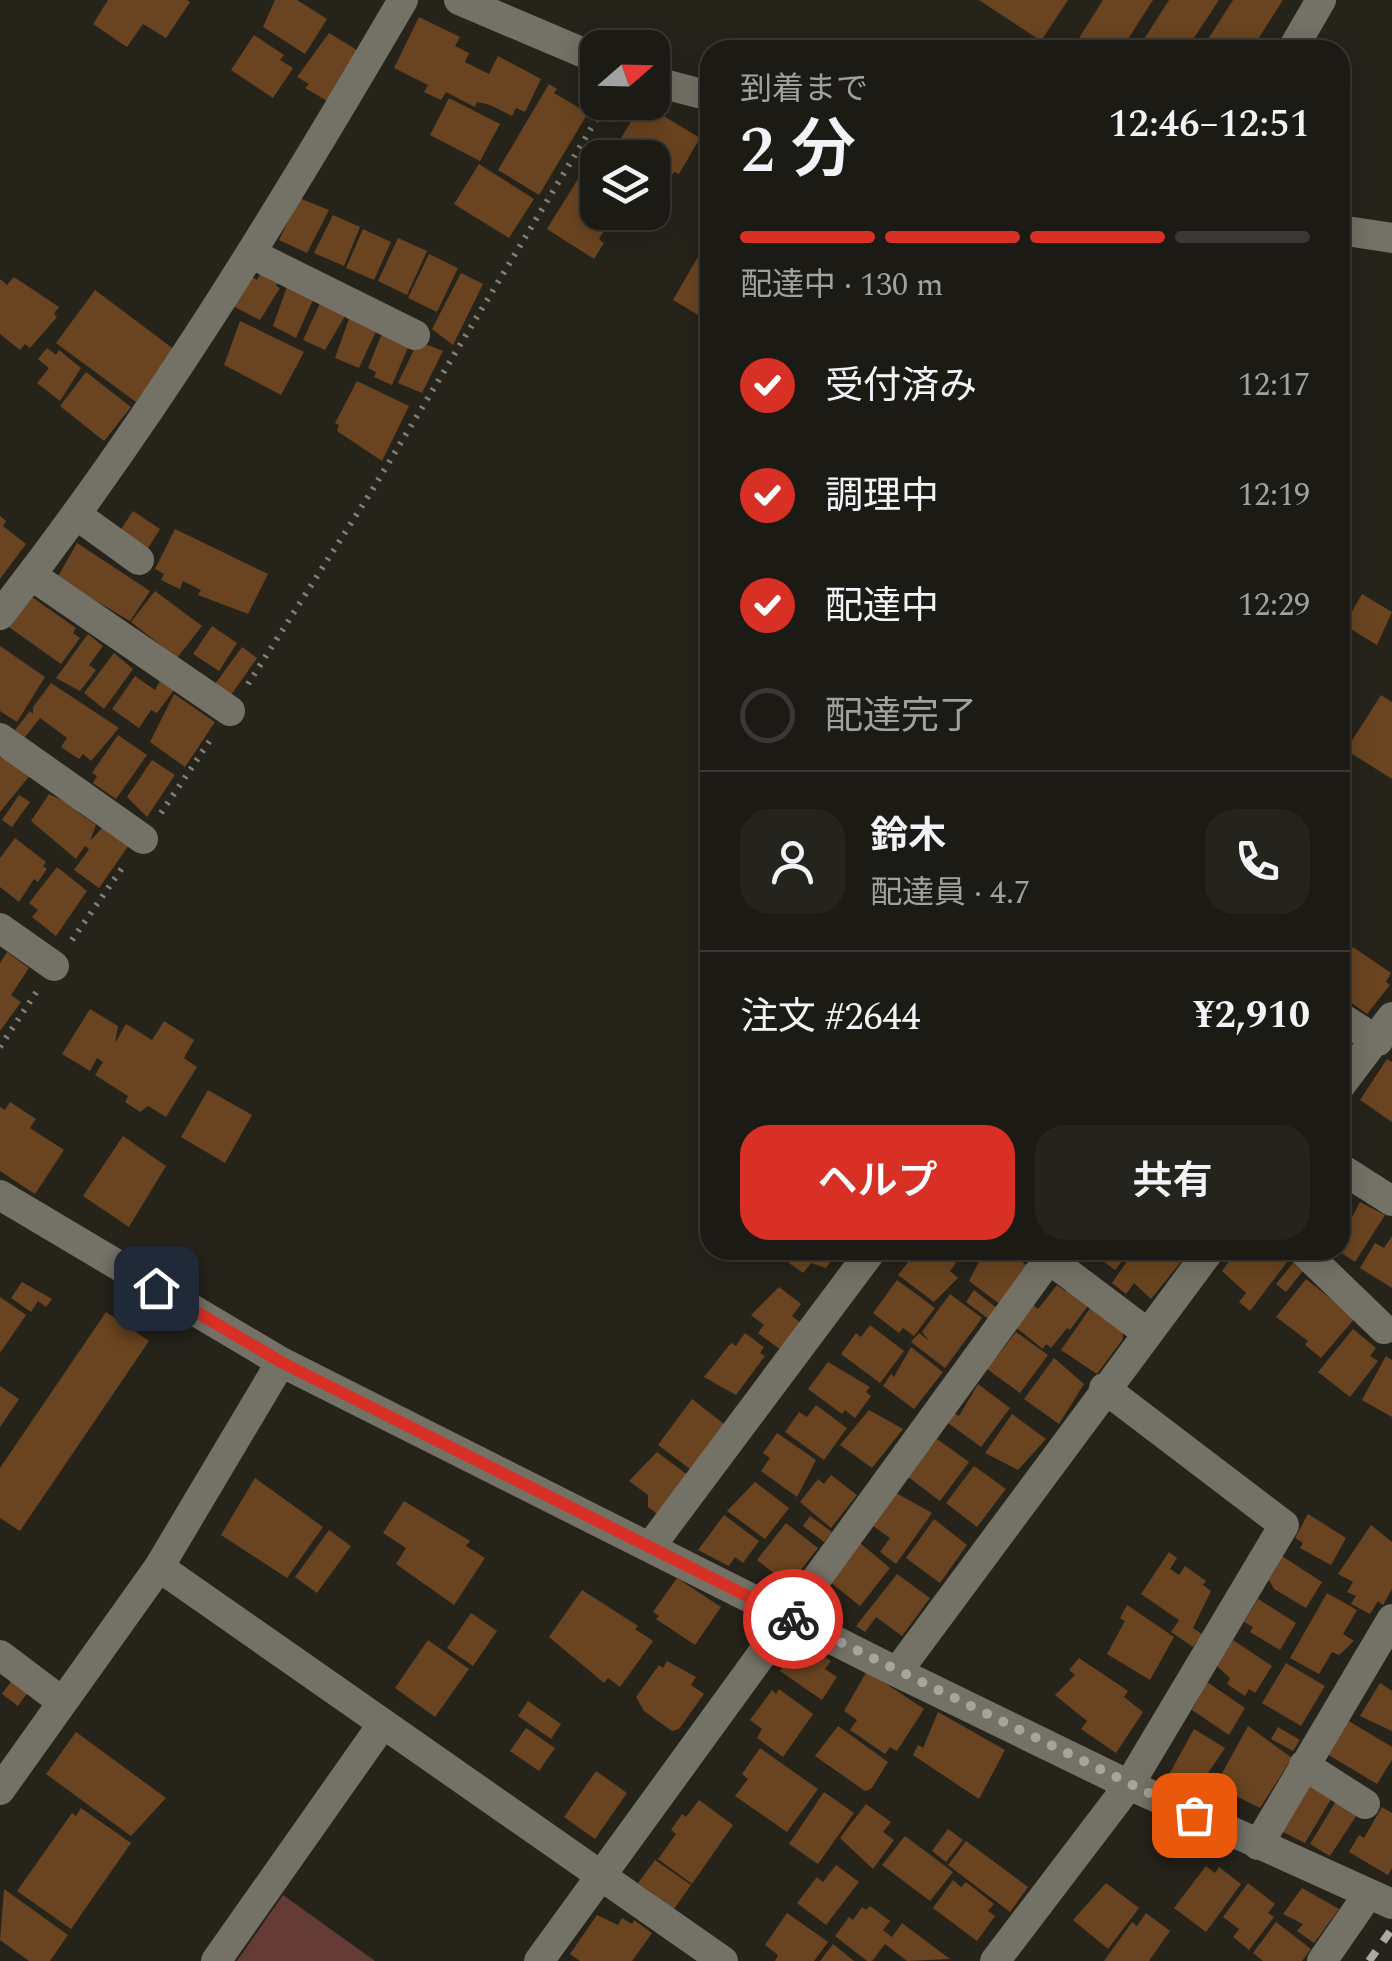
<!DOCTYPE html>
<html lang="ja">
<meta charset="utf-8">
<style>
:root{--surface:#1c1a14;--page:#25231d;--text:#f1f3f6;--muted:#a0a1a0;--line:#3a3834;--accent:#d93025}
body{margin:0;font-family:Spectral,"Noto Sans JP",serif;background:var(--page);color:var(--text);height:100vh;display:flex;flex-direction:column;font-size:38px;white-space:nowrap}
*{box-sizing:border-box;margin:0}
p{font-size:32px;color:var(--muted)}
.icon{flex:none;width:55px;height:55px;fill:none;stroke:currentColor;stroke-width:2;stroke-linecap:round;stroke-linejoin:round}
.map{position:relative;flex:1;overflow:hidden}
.sheet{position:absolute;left:700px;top:40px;width:650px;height:1220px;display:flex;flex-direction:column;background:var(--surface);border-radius:30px;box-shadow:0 5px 25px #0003,0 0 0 2px var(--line)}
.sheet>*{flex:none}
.needle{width:65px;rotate:70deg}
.buttons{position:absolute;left:580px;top:30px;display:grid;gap:20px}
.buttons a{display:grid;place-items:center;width:90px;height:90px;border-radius:20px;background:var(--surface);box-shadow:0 5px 25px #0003,0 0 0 2px var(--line);font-size:50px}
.pin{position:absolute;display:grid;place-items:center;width:85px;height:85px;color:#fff;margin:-42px;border-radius:20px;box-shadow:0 5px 15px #0006}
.courier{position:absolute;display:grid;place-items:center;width:100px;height:100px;margin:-50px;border:8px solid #d93025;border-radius:50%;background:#fff;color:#222;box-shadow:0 2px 12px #0007}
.summary em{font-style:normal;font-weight:600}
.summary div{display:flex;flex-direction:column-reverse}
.summary{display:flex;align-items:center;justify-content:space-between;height:170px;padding:0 40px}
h1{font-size:65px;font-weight:600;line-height:75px}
.bar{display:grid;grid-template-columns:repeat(4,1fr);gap:15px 10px;align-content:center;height:120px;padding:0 40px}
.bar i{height:12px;border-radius:8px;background:var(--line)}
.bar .on{background:var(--accent)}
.bar p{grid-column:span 4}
.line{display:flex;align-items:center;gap:25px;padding:0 40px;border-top:2px solid var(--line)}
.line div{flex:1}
.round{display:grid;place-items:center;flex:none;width:105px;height:105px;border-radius:30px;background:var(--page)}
ol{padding:0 40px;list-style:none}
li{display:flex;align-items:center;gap:30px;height:110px}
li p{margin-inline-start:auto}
li .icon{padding:10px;border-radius:50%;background:var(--accent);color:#fff;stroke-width:4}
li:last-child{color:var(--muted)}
li i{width:55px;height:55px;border:5px solid var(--line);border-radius:50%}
.primary-button{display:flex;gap:20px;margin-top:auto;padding:20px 40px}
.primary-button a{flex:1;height:115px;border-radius:30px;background:var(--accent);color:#fff;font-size:40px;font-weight:600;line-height:115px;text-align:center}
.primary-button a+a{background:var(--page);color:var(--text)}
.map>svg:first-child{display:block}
</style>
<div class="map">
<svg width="1392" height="1961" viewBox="0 0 1392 1961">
<rect width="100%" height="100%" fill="#26231b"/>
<path fill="#643b35" d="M283,1895L375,1961H237Z"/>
<path fill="#6a4420" d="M108,0H187L190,2L166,38L143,24L127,47L93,24Z
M275,0H297L327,19L305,54L263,27Z
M979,0H1068L1041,41Z
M1103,0H1153L1121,50H1086L1076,43Z
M1169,0H1219L1186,50H1137Z
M1233,0H1283L1251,50H1201Z
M419,17L460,37L455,46L469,53L465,62L489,74L498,56L541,79L525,112L516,108L512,116L490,105L477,102L475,107L446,92L441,100L424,92L428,85L394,68Z
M329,33L357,50L327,101L305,88L309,84L297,77Z
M254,35L284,55L280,60L293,68L273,98L231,70Z
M549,84L557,89L554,93L588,113L539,195L498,170Z
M449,98L500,124L480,161L430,135Z
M642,103L700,138L679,174L674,172L671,176L652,165V158H640L621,146L624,141L620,140Z
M597,148L612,158H598V212H616L599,239L604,243L594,259L547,229Z
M479,164L534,199L509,238L454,204Z
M299,198L329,210L307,253L279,240Z
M333,215L360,227L344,266L314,253Z
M363,229L391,242L374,280L346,268Z
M710,236V322L673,300Z
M398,238L427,251L407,295L378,281Z
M429,254L458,268L437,312L408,298Z
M263,269L280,279L276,286L280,288L260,320L233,306L250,276L257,280Z
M461,273L483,284L453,345L432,329Z
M14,277L59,307L54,314L57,317L30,348L25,344L20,350L0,334V279L7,285Z
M289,281L316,293L296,338L273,326Z
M95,290L175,350L136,402L56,343Z
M323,297L349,309L325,350L303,340Z
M351,313L379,325L359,368L335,358Z
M240,321L304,352L281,395L224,365Z
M382,333L409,345L392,385L374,377L376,372L368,368Z
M418,341L443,351L422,393L398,383Z
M47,348L56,355L59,350L81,368L60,401L37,383L49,368L38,359Z
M86,372L131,407L104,441L60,406Z
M357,381L409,406L382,461L337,431L339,425L335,423Z
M133,511L160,529L145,553L118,534Z
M0,516L6,521L3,526L26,544L0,579Z
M175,529L268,574L248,614L198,595L201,590L183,581L180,589L161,580L164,574L155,569Z
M77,543L150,591L130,621L57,578Z
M155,591L202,626L177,658L131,622Z
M1362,594L1392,612L1377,645L1344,625Z
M32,597L76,628L73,633L80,638L61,664L6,625L24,599L29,602Z
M212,626L237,643L219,671L193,654Z
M88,634L103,646L89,665L96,670L80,691L56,678Z
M0,646L45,677L17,722L0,711Z
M242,647L257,658L231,695L215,684Z
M114,653L133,669L104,709L84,693Z
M135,676L155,690L160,681L174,690L157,713L151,710L139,728L112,709Z
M51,683L119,728L91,761L83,754L79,759L61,747L67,738L40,718L25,737L15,730L30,711L33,714V707Z
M174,694L215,722L185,767L150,742Z
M1381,695L1392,702V779L1346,750Z
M118,735L147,755L116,799L93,783L97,776L92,773Z
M2,754L31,774L0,812V758Z
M152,760L175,775L147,817L127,797Z
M49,794L80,809L78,812L96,825L90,841L103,827L129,845L99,888L74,870L89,849L85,846L76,859L31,821Z
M19,795L30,802L12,827L2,820Z
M15,838L46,862L43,866L47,869L38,882L34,879L19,902L0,887V858Z
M57,867L87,891L56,936L32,917L38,910L29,903Z
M1353,947L1391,973L1386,982L1390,985L1367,1014L1340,995V966Z
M7,952L29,968L11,995L21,1002L0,1031V963Z
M90,1009L118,1026L115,1043L126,1024L152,1040L164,1021L194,1040L184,1058L197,1067L166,1117L148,1106L140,1112L125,1102L128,1096L95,1075L103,1062L97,1058L90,1071L62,1054Z
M1387,1059L1392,1062V1122L1360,1100Z
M208,1090L252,1115L225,1163L181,1137Z
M10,1102L36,1119L30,1128L64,1150L35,1194L0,1171V1107L5,1110Z
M123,1136L166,1166L129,1227L83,1196Z
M1360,1202L1385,1215L1355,1262L1340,1252V1220L1348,1225Z
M1392,1236V1288L1360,1268L1375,1243L1384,1248Z
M798,1250H839L826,1268L811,1263L803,1273L789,1263Z
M924,1250H939L956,1263L950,1271L958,1278L934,1302L898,1275L913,1256L917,1259Z
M985,1250H1006L1029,1267L1001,1305L969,1281Z
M1096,1250H1131L1115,1270L1093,1254Z
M1135,1250H1173L1184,1258L1151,1299L1134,1283L1126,1294L1112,1283Z
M1237,1250H1270L1287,1262L1250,1311L1239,1302L1246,1293L1222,1271Z
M1293,1263L1303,1271L1286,1292L1276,1284Z
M1306,1279L1355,1318L1321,1358L1305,1345L1308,1341L1276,1317Z
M897,1280L935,1308L914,1336L903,1328L899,1333L873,1313Z
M22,1282L52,1299L46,1307L38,1301L31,1312L11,1298Z
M1057,1285L1065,1291L1069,1286L1090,1303L1070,1330L1067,1328L1051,1348L1046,1344L1043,1349L1014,1326L1031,1303L1038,1309Z
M779,1287L801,1304L792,1316L801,1323L781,1350L758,1333L764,1325L751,1315Z
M974,1290L998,1309L990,1320L966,1302Z
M950,1294L982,1318L945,1368L911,1342L919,1333L929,1341L922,1332Z
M0,1297L26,1315L0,1353Z
M1093,1304L1122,1325L1123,1339L1097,1374L1061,1350Z
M106,1312L149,1341L20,1531L0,1518V1468Z
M870,1325L904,1351L880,1383L841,1354L856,1333L861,1337Z
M1353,1329L1376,1348L1370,1356L1378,1361L1350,1397L1318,1372Z
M1016,1332L1048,1355L1020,1393L987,1369Z
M745,1333L764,1347L760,1353L765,1356L736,1395L704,1377L731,1343L736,1346Z
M911,1347L943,1372L914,1409L883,1386L891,1374L894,1377Z
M1386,1356L1392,1360V1417L1362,1400Z
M1054,1358L1084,1384L1059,1424L1024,1399Z
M828,1362L870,1387L866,1392L871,1396L855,1418L845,1410L842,1414L808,1389Z
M978,1384L1010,1408L981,1447L948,1423L954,1413L959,1416Z
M0,1386L19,1399L0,1427Z
M692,1399L724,1424L690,1469L658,1445Z
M816,1405L847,1428L824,1460L785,1432L799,1412L807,1417Z
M869,1410L903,1429L872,1468L840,1445Z
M1012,1414L1046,1439L1018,1470L985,1453Z
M777,1433L816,1460L797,1497L761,1471L770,1458L763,1453Z
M937,1439L969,1462L940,1501L908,1477Z
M657,1452L689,1476L660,1516L648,1507V1495L629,1481Z
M974,1466L1006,1489L977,1527L946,1503Z
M831,1475L857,1495L831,1528L800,1502L818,1479L824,1484Z
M255,1478L323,1527L287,1578L221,1535Z
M755,1482L789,1508L765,1539L727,1511Z
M896,1493L932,1513L896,1564L880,1552L890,1538L873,1526Z
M404,1501L470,1541L466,1546L485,1558L454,1605L396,1564L406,1548L383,1533Z
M1308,1514L1346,1538L1331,1565L1300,1548L1303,1543L1295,1538Z
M724,1515L759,1541L743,1563L735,1557L729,1566L698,1550Z
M810,1516L832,1532L824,1542L803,1526Z
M934,1519L967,1545L940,1583L906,1558Z
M786,1523L818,1548L789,1585L757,1560Z
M1371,1525L1392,1542V1589L1383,1605L1378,1601L1370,1614L1351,1604L1356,1596L1347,1592L1353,1582L1338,1574Z
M329,1530L351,1546L317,1593L295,1577Z
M860,1543L890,1568L860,1606L830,1582Z
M1169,1552L1177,1558L1170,1569L1179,1575L1185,1566L1206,1581L1203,1585L1211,1591L1193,1628L1202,1634L1193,1647L1171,1632L1179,1620L1141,1594Z
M1282,1556L1322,1582L1306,1608L1274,1589L1269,1580Z
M897,1574L930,1598L902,1636L876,1617L865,1632L856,1626Z
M677,1578L721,1607L695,1645L656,1619L659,1616L653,1612Z
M582,1590L638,1626L635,1629L653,1641L620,1687L608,1678L604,1683L549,1637Z
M1327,1593L1357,1610L1343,1634L1354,1641L1339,1655L1332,1652L1319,1674L1290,1658Z
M1258,1599L1296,1623L1280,1650L1250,1632L1253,1627L1244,1622Z
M1127,1605L1174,1637L1150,1680L1107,1654L1125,1621L1120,1618Z
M471,1613L497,1631L473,1666L447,1648Z
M798,1638L831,1661L825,1669L837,1677L822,1700L780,1671L787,1661L779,1656Z
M428,1640L469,1669L435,1717L395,1688Z
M1233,1640L1272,1666L1255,1693L1249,1689L1245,1696L1227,1684L1230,1678L1217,1666Z
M1079,1658L1128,1691L1124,1697L1143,1712L1116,1753L1081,1729L1087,1721L1055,1695L1075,1675L1069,1670Z
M667,1661L696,1677L691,1685L704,1694L679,1729L672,1731L644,1711L636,1697L659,1665L663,1668Z
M1286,1663L1325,1686L1301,1726L1262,1703Z
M867,1671L924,1709L897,1751L890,1747L885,1754L850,1730L857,1720L844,1711Z
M12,1680L28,1692L18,1706L2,1694Z
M1207,1682L1245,1708L1229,1735L1192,1710Z
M1380,1683L1392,1691V1731L1360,1716Z
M779,1689L813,1714L783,1757L757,1738L762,1729L750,1720L772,1690L776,1694Z
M528,1701L561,1724L551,1739L518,1716Z
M938,1712L1005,1750L979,1799L913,1755L918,1745L923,1748Z
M1347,1720L1392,1747V1760L1377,1784L1327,1754Z
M838,1726L888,1762L871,1789L865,1791L815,1756Z
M1248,1726L1292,1758L1260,1808L1228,1792L1232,1786L1221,1775Z
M1278,1727L1300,1740L1293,1751L1271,1739Z
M526,1728L555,1748L539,1771L510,1751Z
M1194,1729L1225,1748L1194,1794L1167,1778Z
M76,1732L166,1798L131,1836L46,1774Z
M760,1748L818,1789L787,1832L735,1796L748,1779L742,1774Z
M596,1771L627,1793L595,1839L564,1817Z
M1309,1779L1334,1794L1305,1843L1279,1830Z
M824,1792L854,1813L818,1864L789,1844Z
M1339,1796L1358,1813L1330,1856L1310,1844Z
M699,1800L733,1825L692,1884L658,1859L676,1834L671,1830L682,1814L686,1817Z
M866,1804L891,1822L883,1832L894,1840L873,1869L840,1838Z
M1382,1807L1392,1813V1868L1388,1875L1349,1852L1359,1835L1364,1838Z
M81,1808L131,1843L71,1929L17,1891L72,1813L76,1816Z
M948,1829L963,1840L946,1862L932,1851Z
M905,1836L953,1872L930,1901L882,1865Z
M966,1841L1028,1887L1010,1912L948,1865Z
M655,1860L691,1885L674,1909L638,1883Z
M836,1865L859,1882L826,1925L797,1903L817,1877L823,1882Z
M1206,1866L1215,1873L1219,1867L1241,1884L1206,1932L1174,1908Z
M953,1880L961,1887L966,1882L994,1904L988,1911L995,1916L977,1941L933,1908Z
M1106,1883L1139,1908L1108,1949L1073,1920Z
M1248,1883L1275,1904L1268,1913L1274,1917L1249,1950L1233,1937L1239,1929L1223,1917Z
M1302,1888L1339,1909L1314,1943L1297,1931L1303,1924L1283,1914Z
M4,1889L68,1935L50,1961H29L0,1940Z
M870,1906L890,1921L883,1930L892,1937L902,1923L950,1959L907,1961L885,1944L872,1961H867L835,1936L849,1917L853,1920L862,1907L866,1910Z
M787,1913L828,1942L814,1961H775L778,1955L765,1945Z
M1146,1913L1170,1931L1149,1961H1104L1132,1922L1137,1926Z
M597,1915L618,1925L622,1918L632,1924L634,1920L652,1933L632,1961H580L570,1954Z
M1276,1922L1311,1949L1302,1961H1263L1253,1953Z
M833,1944L854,1961H820Z"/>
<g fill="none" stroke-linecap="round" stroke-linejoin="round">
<path stroke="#817f78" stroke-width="6" stroke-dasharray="2.5 8" stroke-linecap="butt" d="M248,684L371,492L607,102
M161,813L213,736
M72,940L125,864
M0,1047L37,991"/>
<path stroke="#747167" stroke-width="30" d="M459,0L598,59
M1292,50L1321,0
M652,81L710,96
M1340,230L1392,238
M254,255L415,335
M78,516L139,560
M31,575L230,711
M0,615C152,421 279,212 403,0
M0,738L143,839
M0,928L54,966
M1340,1017L1378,1041
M1340,1086L1392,1017
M1340,1168L1392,1201
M0,1195L281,1362L897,1672L1129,1785L1392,1904
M1302,1250L1384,1329
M650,1547L872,1250
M159,1567L723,1961
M0,1655L61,1701
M897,1672L1210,1250
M1304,1765L1365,1804
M0,1790L159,1567L281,1362
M1258,1845L1392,1619
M216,1961L382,1725
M539,1961L1049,1259L1146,1332
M995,1961L1129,1785L1284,1525L1104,1388
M1322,1961L1367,1896"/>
<path stroke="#aba9a2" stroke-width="8" stroke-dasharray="12 12" stroke-linecap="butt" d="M1369,1961L1392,1929"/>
</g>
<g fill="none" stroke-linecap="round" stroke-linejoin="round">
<path stroke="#a6a49d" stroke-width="10" stroke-dasharray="0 18" d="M793,1619L1194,1815"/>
<path stroke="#d93025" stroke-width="12" d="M156,1288L281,1362L793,1619"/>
</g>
</svg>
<div class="buttons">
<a><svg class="needle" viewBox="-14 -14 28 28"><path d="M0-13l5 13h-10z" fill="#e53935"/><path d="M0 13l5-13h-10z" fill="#a0a1a0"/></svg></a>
<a><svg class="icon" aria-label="layers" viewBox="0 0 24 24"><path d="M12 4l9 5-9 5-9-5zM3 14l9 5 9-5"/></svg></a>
</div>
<div class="pin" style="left:1194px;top:1815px;background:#ea580c"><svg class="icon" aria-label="bag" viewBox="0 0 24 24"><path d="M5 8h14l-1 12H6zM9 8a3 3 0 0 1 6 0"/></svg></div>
<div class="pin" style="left:156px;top:1288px;background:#1f2937"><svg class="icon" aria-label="home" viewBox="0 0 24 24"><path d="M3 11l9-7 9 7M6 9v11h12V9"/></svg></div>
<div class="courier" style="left:793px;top:1619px"><svg class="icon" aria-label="bike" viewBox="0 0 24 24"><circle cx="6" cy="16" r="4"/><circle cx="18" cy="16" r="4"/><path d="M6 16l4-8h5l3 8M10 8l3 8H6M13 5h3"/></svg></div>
<section class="sheet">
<div class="summary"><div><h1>2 分</h1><p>到着まで</p></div><em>12:46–12:51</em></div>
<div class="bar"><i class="on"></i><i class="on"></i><i class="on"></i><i></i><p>配達中 · 130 m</p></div>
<ol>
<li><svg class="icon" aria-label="check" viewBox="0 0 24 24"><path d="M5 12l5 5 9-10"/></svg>受付済み<p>12:17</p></li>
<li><svg class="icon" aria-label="check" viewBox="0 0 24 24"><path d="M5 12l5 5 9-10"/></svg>調理中<p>12:19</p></li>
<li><svg class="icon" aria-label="check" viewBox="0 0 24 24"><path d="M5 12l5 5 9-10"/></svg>配達中<p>12:29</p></li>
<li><i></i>配達完了</li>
</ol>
<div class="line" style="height:180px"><a class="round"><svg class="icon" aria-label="person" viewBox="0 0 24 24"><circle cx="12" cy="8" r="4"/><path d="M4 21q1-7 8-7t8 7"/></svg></a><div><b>鈴木</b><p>配達員 · 4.7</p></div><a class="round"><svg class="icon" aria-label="phone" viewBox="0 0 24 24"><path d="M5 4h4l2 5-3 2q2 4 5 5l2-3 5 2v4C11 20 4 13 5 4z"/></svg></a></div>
<div class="line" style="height:130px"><div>注文 #2644</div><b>¥2,910</b></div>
<div class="primary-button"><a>ヘルプ</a><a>共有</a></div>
</section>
</div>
